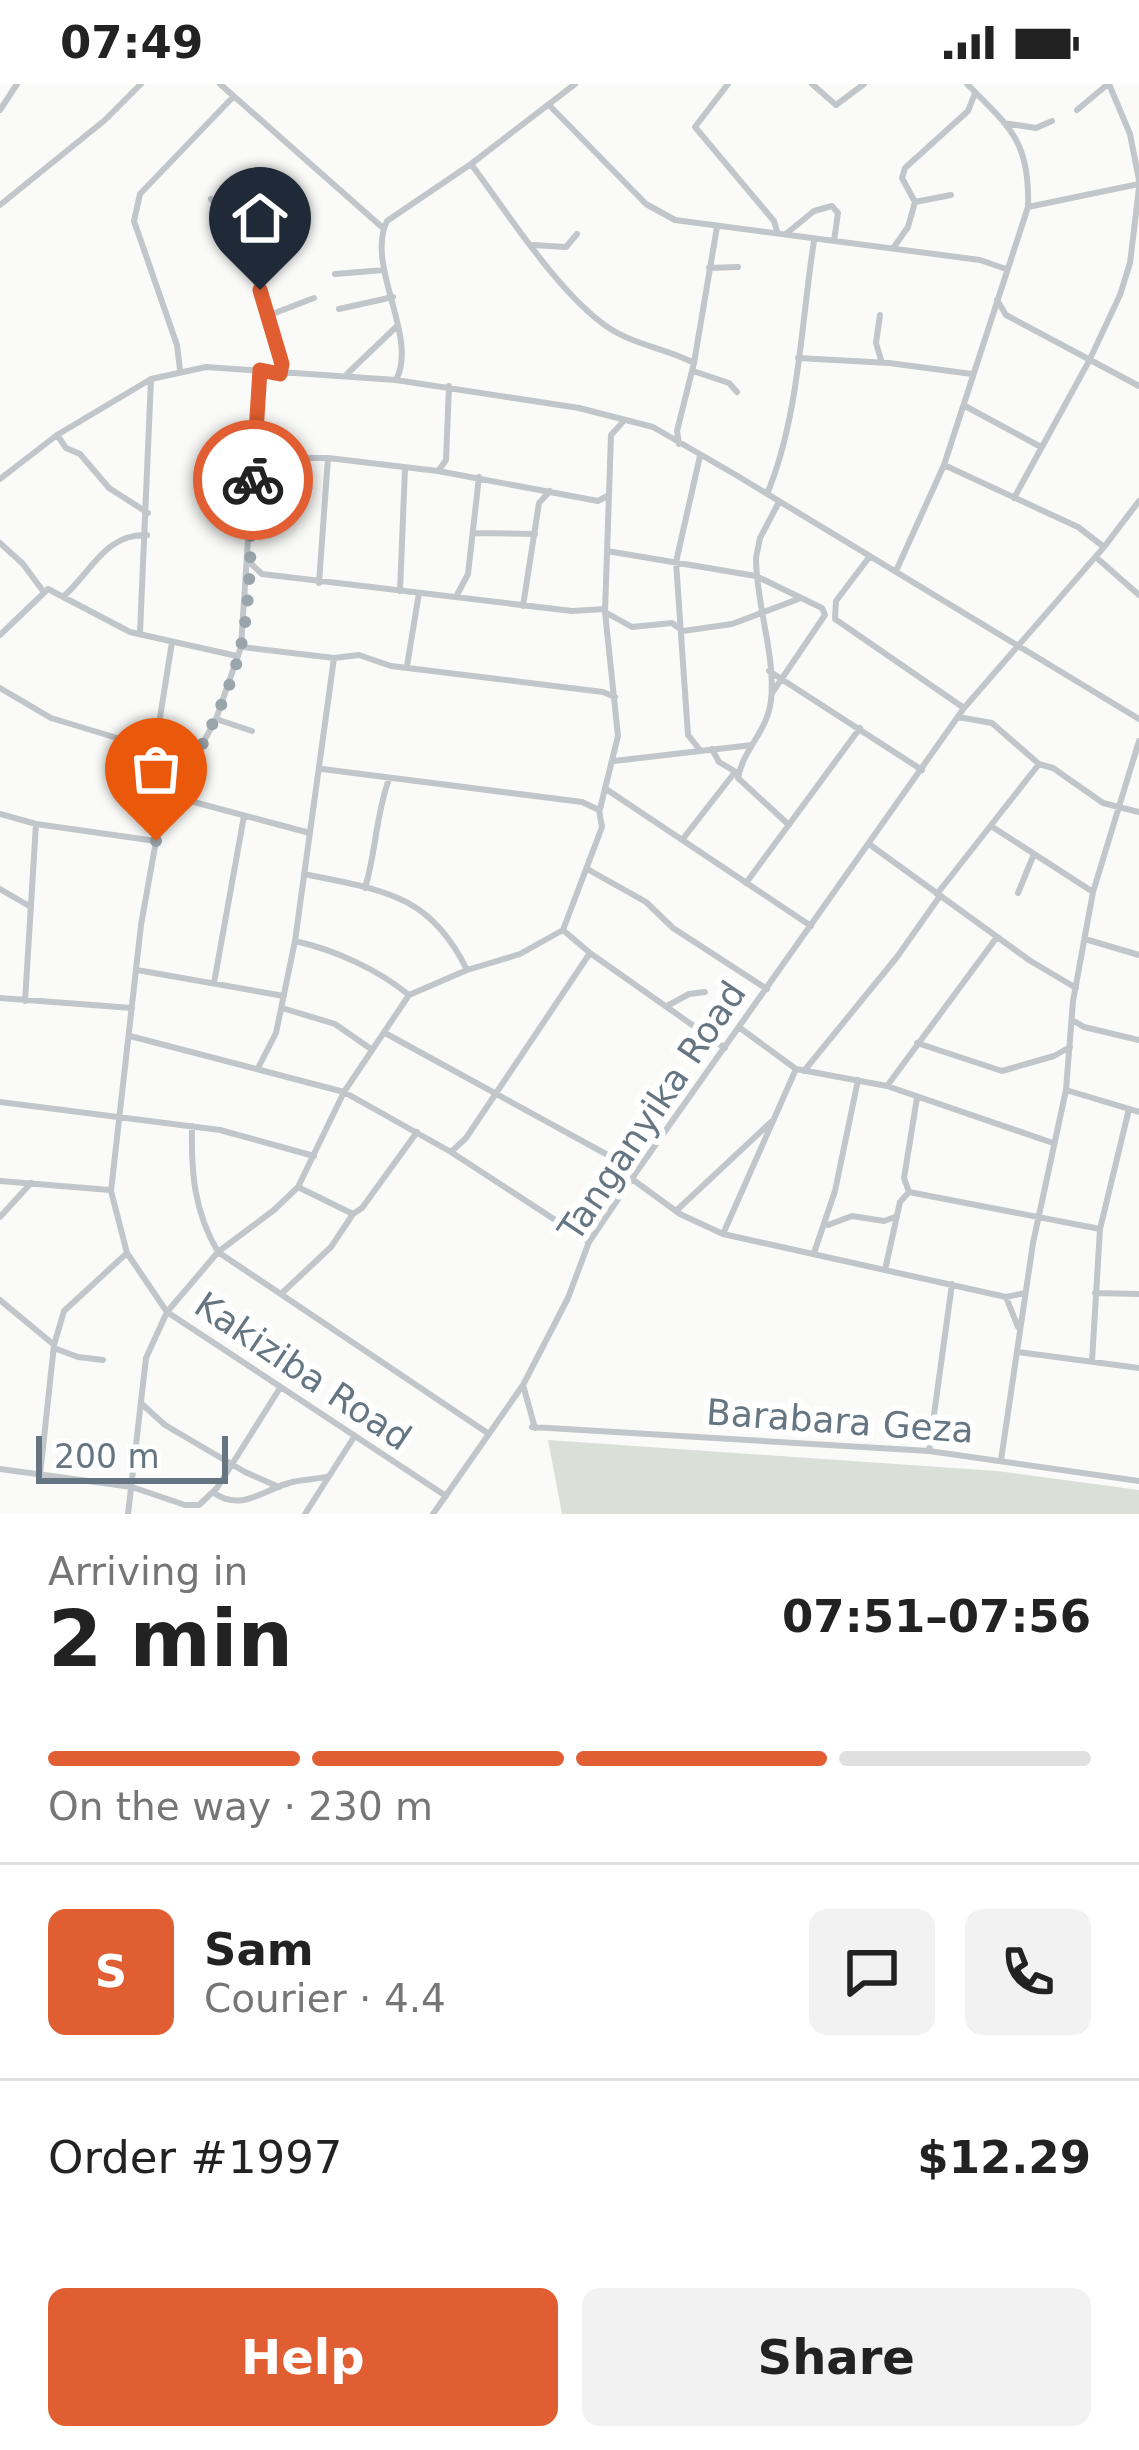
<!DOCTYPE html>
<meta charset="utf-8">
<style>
:root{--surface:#fff;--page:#f2f2f2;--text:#222;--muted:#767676;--line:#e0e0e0;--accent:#e05e31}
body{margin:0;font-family:"DejaVu Sans",sans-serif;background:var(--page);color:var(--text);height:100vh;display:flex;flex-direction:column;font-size:45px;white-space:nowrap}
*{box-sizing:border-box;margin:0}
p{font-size:39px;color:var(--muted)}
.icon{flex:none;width:66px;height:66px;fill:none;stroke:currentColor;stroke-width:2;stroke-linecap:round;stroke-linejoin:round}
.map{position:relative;height:1430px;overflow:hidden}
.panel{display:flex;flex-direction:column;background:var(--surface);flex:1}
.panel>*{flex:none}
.scale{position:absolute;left:36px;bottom:30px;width:192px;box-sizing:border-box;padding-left:12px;border:6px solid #657582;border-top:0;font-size:33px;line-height:42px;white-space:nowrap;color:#657582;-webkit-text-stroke:9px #fff;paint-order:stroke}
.pin{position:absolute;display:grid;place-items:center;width:102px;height:102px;color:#fff;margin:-123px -51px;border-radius:50% 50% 50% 0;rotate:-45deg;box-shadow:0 0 12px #0007}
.pin .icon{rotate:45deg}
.courier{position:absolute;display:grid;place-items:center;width:120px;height:120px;margin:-60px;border:9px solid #e05e31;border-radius:50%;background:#fff;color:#222;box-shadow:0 3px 15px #0007}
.overview em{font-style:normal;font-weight:700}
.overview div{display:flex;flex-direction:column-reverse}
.overview{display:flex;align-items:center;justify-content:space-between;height:204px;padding:0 48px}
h1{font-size:78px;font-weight:700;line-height:90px}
.bar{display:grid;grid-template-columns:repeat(4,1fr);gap:18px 12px;align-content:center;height:144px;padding:0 48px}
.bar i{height:15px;border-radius:9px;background:var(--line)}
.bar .on{background:var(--accent)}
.bar p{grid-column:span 4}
.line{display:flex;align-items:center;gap:30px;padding:0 48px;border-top:3px solid var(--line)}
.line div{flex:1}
.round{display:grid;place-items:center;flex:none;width:126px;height:126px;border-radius:18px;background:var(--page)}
.cta{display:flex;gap:24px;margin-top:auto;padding:24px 48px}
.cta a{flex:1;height:138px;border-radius:18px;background:var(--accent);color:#fff;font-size:48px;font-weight:700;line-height:138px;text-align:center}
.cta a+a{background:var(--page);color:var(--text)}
.status{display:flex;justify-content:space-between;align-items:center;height:84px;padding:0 60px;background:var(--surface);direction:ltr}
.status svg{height:33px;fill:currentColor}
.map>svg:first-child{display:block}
</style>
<div class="status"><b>07:49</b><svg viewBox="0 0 49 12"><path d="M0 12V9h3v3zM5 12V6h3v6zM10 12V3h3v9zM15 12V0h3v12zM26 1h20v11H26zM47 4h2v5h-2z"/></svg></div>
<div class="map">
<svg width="1139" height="1430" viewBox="0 0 1139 1430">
<rect width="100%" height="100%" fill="#fafaf8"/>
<path fill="#dadfd7" d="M548,1356L997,1387L1139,1406V1430H562Z"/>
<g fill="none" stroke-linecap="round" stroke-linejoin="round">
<path stroke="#c1c6ca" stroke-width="6" d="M220,0L383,144
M728,0L695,43L774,137L777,147
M812,0L836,21L864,0
M1109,0L1130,50L1139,96
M550,22L646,120L675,136L980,176L1006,185
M0,26L17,0
M1077,26L1108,0
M1004,39L1036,44L1052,37
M471,80C507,128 560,212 609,244C635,261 667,265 694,279
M211,115L243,157L282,280L280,290
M915,118L951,111
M0,121L105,36L141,0
M1028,123L1139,100
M787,149L814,127L832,122L838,129L834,157
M533,161L566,163L577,150
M894,163L908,143L915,118L902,94L905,84L968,27L975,9
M709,184L738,183
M335,190L384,186
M997,216L1006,231L1139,302
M339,225L393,213
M880,231L876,259L882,279
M267,232L314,214
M798,274L889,279L972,290
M180,286L177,261L134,137L140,110L233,13
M259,286L241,563L216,635L174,712L156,757L141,841L111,1107L127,1169L167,1228L446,1412
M693,287L729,299L737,308
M347,290L396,243
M396,296C419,253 365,182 387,137L471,80L575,0
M965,322L1041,363
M57,351L66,364L80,370L109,404L148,429
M679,360L677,347L694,279L717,143
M273,374H328L438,387L598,417L609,411
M944,381L1078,443L1104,463
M439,386L446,376L449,302
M0,395L57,351L151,295L206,283L396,296L579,324L653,343L736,391L1139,635
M767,410C799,334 801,239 814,157
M1014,414L1089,277L1120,211L1130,179L1139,104
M779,418L760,454L756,474C756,520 776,573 771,616C768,647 743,665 738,694L789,741
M474,449L535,450
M0,459L23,480L43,507
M607,467L756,492L822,524L825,531L772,609
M870,472L836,517L835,535L964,624
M1097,474L1139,511
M248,477L262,490L572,527L605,525
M896,487L944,381L1028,123C1030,58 1011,44 967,0
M319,499L328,374
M400,507L405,385
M457,511L468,490L479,393
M64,512C91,488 106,449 147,451
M523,522L539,419L550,407
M605,528L632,543L672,539L683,547L732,540L801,514
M140,549L151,295
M0,551L48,505L130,548L237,572
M242,563L334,574L359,571L391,582L603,608L615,613
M407,582L419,509
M769,587L922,686
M0,604L51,634L193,677
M958,633L992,639L1039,680
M216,635L252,647
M155,665L172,558
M712,665L719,678L736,688
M700,666L688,651L676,478L700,372
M614,677L752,661
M606,705L811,842
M175,713L310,749
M600,725L618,652L605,528L611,351L622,339
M0,730L36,740L156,757
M991,742L1093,808
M682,756L735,688
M869,760L1029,876L1076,904
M589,786L646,818L673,844L767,905
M304,790C381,806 430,809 467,886
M746,799L860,644
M365,804C376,768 376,730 389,695
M0,805L31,823
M1018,809L1034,770
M937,810L1039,680L1053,684L1103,719L1139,728
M563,846L590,869L725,964
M1085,855L1139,871
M295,857C335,866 377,885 409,911
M137,886L284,912
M214,899L244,732
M0,914L132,924
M25,917L36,740
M667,922L689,910L705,908
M282,924L335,940L371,965
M1074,937L1084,943L1139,956
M740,944L796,985L887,1002L997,853
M385,949L637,1087
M130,952L344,1008L451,1068L589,1158
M917,959L1002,987L1054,972L1070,963
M258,984L276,949L295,857L334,574
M804,987L897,873L940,812
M887,1002L1053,1059
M1066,1006L1139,1028
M0,1018L220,1046L314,1072
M192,1042C191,1089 194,1127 218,1168L489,1350
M451,1068L466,1054L590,869
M632,1095L680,1130L723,1150L1006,1213L1025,1209
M0,1097L110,1106
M298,1103L353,1130L362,1124L417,1048
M909,1108L904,1094L917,1014
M677,1126L771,1038
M0,1133L31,1099
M828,1141L852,1132L884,1137L895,1133
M723,1150L796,985
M814,1169L835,1107L858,996
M885,1186L900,1118L909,1108L1100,1145
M1095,1209L1139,1210
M281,1210L331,1163L353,1130
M1006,1213L1018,1243
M0,1216L53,1260
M54,1264L78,1273L103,1276
M1018,1268L1139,1284
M1092,1277L1100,1145L1129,1025
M523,1301L535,1344
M142,1320L165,1341L245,1388L279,1403
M532,1343L929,1367L1139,1397
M929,1367L952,1200
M1001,1376L1033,1159L1066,1006L1073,917L1093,808L1139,657
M0,1385L132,1403L185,1421H199L217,1404L280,1304
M40,1391L54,1261L64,1227L127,1169
M214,1409C242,1428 263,1406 289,1399C302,1395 316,1396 329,1392
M128,1430L146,1274L167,1228L218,1168L274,1126L298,1103L344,1008L409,911L467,886L520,870L563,846L602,743L599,726L582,718L322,685
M305,1430L354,1353
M433,1430L523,1301L568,1214L589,1158L637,1087L964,624L1104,463L1139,417"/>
</g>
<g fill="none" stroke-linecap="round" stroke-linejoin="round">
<path stroke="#99a4ab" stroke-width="12" stroke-dasharray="0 21.6" d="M156,757C181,691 225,633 241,562C252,510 250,450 253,396"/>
<path stroke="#e05e31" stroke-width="15" d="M253,396L260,286L280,290L282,280L260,206"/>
</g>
<g text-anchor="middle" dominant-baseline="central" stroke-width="12" stroke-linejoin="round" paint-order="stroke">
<g font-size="36" fill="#657582" stroke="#fff">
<text transform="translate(652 1027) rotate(-56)">Tanganyika Road</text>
<text transform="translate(303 1287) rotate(34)">Kakiziba Road</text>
<text transform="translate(840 1337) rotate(4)">Barabara Geza</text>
</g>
</g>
</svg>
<div class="scale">200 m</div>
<div class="pin" style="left:156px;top:757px;background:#ea580c"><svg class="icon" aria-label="bag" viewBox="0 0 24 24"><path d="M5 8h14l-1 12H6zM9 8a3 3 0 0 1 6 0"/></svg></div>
<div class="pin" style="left:260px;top:206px;background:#1f2937"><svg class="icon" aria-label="home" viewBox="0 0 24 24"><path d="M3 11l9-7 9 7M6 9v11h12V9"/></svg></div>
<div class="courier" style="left:253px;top:396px"><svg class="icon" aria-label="bike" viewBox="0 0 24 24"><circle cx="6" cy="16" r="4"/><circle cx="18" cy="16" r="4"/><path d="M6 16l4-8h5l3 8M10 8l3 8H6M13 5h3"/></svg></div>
</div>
<section class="panel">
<div class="overview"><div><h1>2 min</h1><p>Arriving in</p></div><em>07:51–07:56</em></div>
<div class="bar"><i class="on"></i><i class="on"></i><i class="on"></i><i></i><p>On the way · 230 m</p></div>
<div class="line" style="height:216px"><b class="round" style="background:var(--accent);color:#fff">S</b><div><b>Sam</b><p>Courier · 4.4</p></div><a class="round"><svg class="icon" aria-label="chat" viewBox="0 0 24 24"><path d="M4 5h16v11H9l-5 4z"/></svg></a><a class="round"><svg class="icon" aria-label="phone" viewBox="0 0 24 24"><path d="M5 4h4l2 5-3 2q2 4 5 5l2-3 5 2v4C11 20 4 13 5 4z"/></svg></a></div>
<div class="line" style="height:156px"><div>Order #1997</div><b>$12.29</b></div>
<div class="cta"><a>Help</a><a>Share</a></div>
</section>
